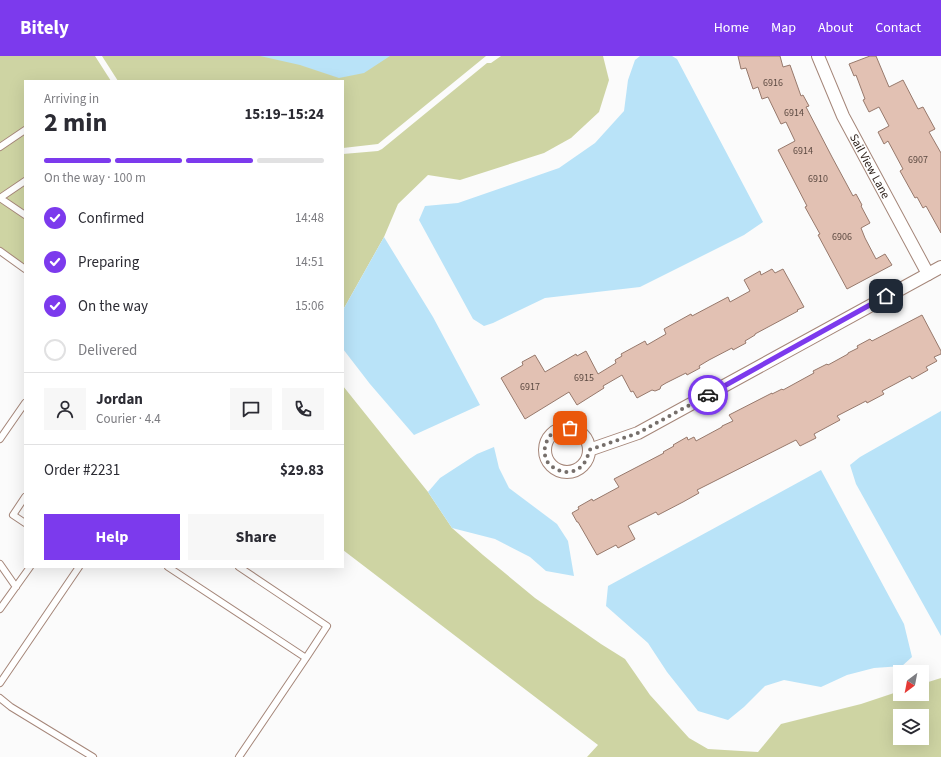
<!DOCTYPE html>
<meta charset="utf-8">
<style>
:root{--surface:#fff;--page:#f7f7f7;--text:#2b2b33;--muted:#7c7c81;--line:#e1e1e2;--accent:#7c3aed}
body{margin:0;font-family:"Source Sans 3",sans-serif;background:var(--page);color:var(--text);height:100vh;display:flex;flex-direction:column;font-size:15px;white-space:nowrap}
*{box-sizing:border-box;margin:0}
p{font-size:13px;color:var(--muted)}
.icon{flex:none;width:22px;height:22px;fill:none;stroke:currentColor;stroke-width:2;stroke-linecap:round;stroke-linejoin:round}
.map{position:relative;flex:1;overflow:hidden}
.side{position:absolute;left:24px;top:24px;width:320px;height:488px;display:flex;flex-direction:column;background:var(--surface);border-radius:0px;box-shadow:0 4px 16px #0002}
.side>*{flex:none}
.needle{width:26px;rotate:212deg}
.controls{position:absolute;left:893px;top:609px;display:grid;gap:8px}
.controls a{display:grid;place-items:center;width:36px;height:36px;border-radius:0px;background:var(--surface);box-shadow:0 4px 16px #0002;font-size:20px}
.pin{position:absolute;display:grid;place-items:center;width:34px;height:34px;color:#fff;margin:-17px;border-radius:8px;box-shadow:0 2px 6px #0006}
.courier{position:absolute;display:grid;place-items:center;width:40px;height:40px;margin:-20px;border:3px solid #7c3aed;border-radius:50%;background:#fff;color:#222;box-shadow:0 1px 5px #0007}
.headline em{font-style:normal;font-weight:700}
.headline div{display:flex;flex-direction:column-reverse}
.headline{display:flex;align-items:center;justify-content:space-between;height:68px;padding:0 20px}
h1{font-size:26px;font-weight:700;line-height:30px}
.bar{display:grid;grid-template-columns:repeat(4,1fr);gap:6px 4px;align-content:center;height:48px;padding:0 20px}
.bar i{height:5px;border-radius:3px;background:var(--line)}
.bar .selected{background:var(--accent)}
.bar p{grid-column:span 4}
.line{display:flex;align-items:center;gap:10px;padding:0 20px;border-top:1px solid var(--line)}
.line div{flex:1}
.round{display:grid;place-items:center;flex:none;width:42px;height:42px;border-radius:0px;background:var(--page)}
ol{padding:0 20px;list-style:none}
li{display:flex;align-items:center;gap:12px;height:44px}
li p{margin-inline-start:auto}
li .icon{padding:4px;border-radius:50%;background:var(--accent);color:#fff;stroke-width:4}
li:last-child{color:var(--muted)}
li i{width:22px;height:22px;border:2px solid var(--line);border-radius:50%}
.action{display:flex;gap:8px;margin-top:auto;padding:8px 20px}
.action a{flex:1;height:46px;border-radius:0px;background:var(--accent);color:#fff;font-size:16px;font-weight:700;line-height:46px;text-align:center}
.action a+a{background:var(--page);color:var(--text)}
header{display:flex;align-items:center;gap:24px;box-sizing:border-box;height:56px;padding:0 20px;background:var(--accent);color:#fff}
header strong{font-size:19px}
nav{display:flex;gap:22px;margin-inline-start:auto;font-size:14px}
.map>svg:first-child{display:block}
</style>
<header>
<strong>Bitely</strong>
<nav><a>Home</a><a>Map</a><a>About</a><a>Contact</a></nav>
</header>
<div class="map">
<svg width="941" height="701" viewBox="0 0 941 701">
<rect width="100%" height="100%" fill="#fbfbfb"/>
<path fill="#ced4a3" fill-rule="evenodd" d="M0,0H95L111,25H25V216L0,193Z
M102,0H486L378,88L343,92V25H118Z
M501,0H603L609,24L599,56L571,82L544,97L460,124L428,119L398,148L384,181L343,254V98L378,95L382,93L487,7H491Z
M343,330L428,436L452,472L483,499L535,542L601,588L625,603L650,639L689,682L708,693L758,696L781,668L861,648L900,635V638H922V628L941,622V701H587L598,689L343,494ZM900,660H922V682H900Z"/>
<path fill="#b9e3f8" d="M260,0H390L364,17L339,22L300,9Z
M640,0H672L677,3L763,166L744,179L640,231L545,242L493,267L484,270L473,263L419,164L425,150L458,147L559,112L595,87L624,55L628,24L635,4Z
M384,181L433,261L480,349L414,379L370,328L343,293V254Z
M941,355V580L856,428L850,409L860,401Z
M494,391L499,412L509,432L557,468L568,485L574,520L546,515L530,501L495,483L452,472L428,436L440,422L477,398Z
M821,414L904,568L912,601L902,610L874,612L847,619L821,631L784,624L765,630L744,651L728,664L698,655L667,616L648,587L606,550L608,530Z"/>
<path fill="#e2c1b3" stroke="#97796c" d="M738,0H780L783,11L790,9L801,40L803,39L809,50L806,51L832,101L853,140L856,138L862,149L861,150L870,167L861,172L865,182L876,203L885,198L892,209L847,233L818,179L820,178L805,151L807,150L778,94L795,85L786,66L781,68L768,41L762,43L758,31L753,33L746,12L741,13Z
M870,0H876L889,31L903,24L918,53L923,51L935,73L929,76L941,97V177L926,150L923,152L917,141L915,142L900,115L903,113L888,85L884,88L878,76L889,70L879,51L869,56L863,44L865,43L856,19L854,20L849,8Z
M772,213L775,217L783,213L804,251L797,254L798,255L755,278V279L745,285L746,287L733,294L732,292L709,304L699,310L700,312L687,319L686,317L666,327L661,330L660,333L655,335L652,334L637,342L633,335L631,336L622,319L603,330L604,332L577,349L569,336L525,363L501,322L523,309L522,306L535,299L545,316L576,298L577,300L586,295L598,318L616,307L615,304L622,300L621,298L645,285L647,289L666,278L664,273L691,258L692,260L728,241L730,246L750,235L744,224L760,215L761,219Z
M922,259L941,295V298L934,301L937,305L926,311L928,314L912,323L910,320L882,335L884,338L867,347L866,345L837,360L840,364L814,378L816,382L800,390L796,384L697,434L699,437L683,446L658,459L656,456L628,470L635,483L618,492L616,489L597,499L578,466H577L572,457L579,453L578,451L592,443L593,445L619,431L614,423L664,397L663,396L674,390L673,389L687,381L688,384L694,381L696,385L722,371V370L733,365L729,359L772,337V338L782,333L783,334L814,317L813,315L827,308L828,309L848,298V297L858,292L857,290L870,283L872,285Z"/>
<g fill="none" stroke-linecap="round" stroke-linejoin="round">
<defs>
<path id="lane" d="M0,91L25,74
M0,142L25,125
M0,142L25,159
M0,195L25,213
M0,383L25,347
M25,441L13,459L25,467
M0,508L16,531
M168,511L306,602L239,701
M239,511L327,570L306,602
M0,553L30,511
M0,627L79,511
M0,642L11,651L93,701"/>
<g id="street">
<path id="s1" d="M818,0L843,60L928,218"/>
<circle cx="567" cy="394" r="22"/>
<path d="M589,394L638,377L941,211"/>
</g>
</defs>
<use href="#lane" stroke="#a58679" stroke-width="8"/>
<use href="#street" stroke="#a58679" stroke-width="14"/>
<use href="#lane" stroke="#fff" stroke-width="6"/>
<use href="#street" stroke="#fff" stroke-width="12"/>
</g>
<g fill="none" stroke-linecap="round" stroke-linejoin="round">
<path stroke="#766f6b" stroke-width="4" stroke-dasharray="0 7.2" d="M570,372C566,373 561,373 557,374C545,380 540,399 550,409C567,423 586,415 589,394L638,377L708,339"/>
<path stroke="#7c3aed" stroke-width="5" d="M708,339L886,240"/>
</g>
<g text-anchor="middle" dominant-baseline="central" stroke-width="3.5" stroke-linejoin="round" paint-order="stroke">
<g font-size="10" fill="#5c4a42">
<text x="773" y="27">6916</text>
<text x="794" y="57">6914</text>
<text x="803" y="95">6914</text>
<text x="918" y="104">6907</text>
<text x="818" y="123">6910</text>
<text x="842" y="181">6906</text>
<text x="584" y="322">6915</text>
<text x="530" y="331">6917</text>
</g>
<g font-size="12" fill="#2f231d" stroke="#fff">
<text stroke="none"><textPath href="#s1" startOffset="122">Sail View Lane</textPath></text>
</g>
</g>
</svg>
<div class="controls">
<a><svg class="needle" viewBox="-14 -14 28 28"><path d="M0-13l5 13h-10z" fill="#e53935"/><path d="M0 13l5-13h-10z" fill="#7c7c81"/></svg></a>
<a><svg class="icon" aria-label="layers" viewBox="0 0 24 24"><path d="M12 4l9 5-9 5-9-5zM3 14l9 5 9-5"/></svg></a>
</div>
<div class="pin" style="left:570px;top:372px;background:#ea580c"><svg class="icon" aria-label="bag" viewBox="0 0 24 24"><path d="M5 8h14l-1 12H6zM9 8a3 3 0 0 1 6 0"/></svg></div>
<div class="pin" style="left:886px;top:240px;background:#1f2937"><svg class="icon" aria-label="home" viewBox="0 0 24 24"><path d="M3 11l9-7 9 7M6 9v11h12V9"/></svg></div>
<div class="courier" style="left:708px;top:339px"><svg class="icon" aria-label="car" viewBox="0 0 24 24"><path d="M5 17H2v-5l4-1 3-4h7l3 4 3 1v5h-3M9 17h6M6 11h13"/><circle cx="7" cy="17" r="2"/><circle cx="17" cy="17" r="2"/></svg></div>
<section class="side">
<div class="headline"><div><h1>2 min</h1><p>Arriving in</p></div><em>15:19–15:24</em></div>
<div class="bar"><i class="selected"></i><i class="selected"></i><i class="selected"></i><i></i><p>On the way · 100 m</p></div>
<ol>
<li><svg class="icon" aria-label="check" viewBox="0 0 24 24"><path d="M5 12l5 5 9-10"/></svg>Confirmed<p>14:48</p></li>
<li><svg class="icon" aria-label="check" viewBox="0 0 24 24"><path d="M5 12l5 5 9-10"/></svg>Preparing<p>14:51</p></li>
<li><svg class="icon" aria-label="check" viewBox="0 0 24 24"><path d="M5 12l5 5 9-10"/></svg>On the way<p>15:06</p></li>
<li><i></i>Delivered</li>
</ol>
<div class="line" style="height:72px"><a class="round"><svg class="icon" aria-label="person" viewBox="0 0 24 24"><circle cx="12" cy="8" r="4"/><path d="M4 21q1-7 8-7t8 7"/></svg></a><div><b>Jordan</b><p>Courier · 4.4</p></div><a class="round"><svg class="icon" aria-label="chat" viewBox="0 0 24 24"><path d="M4 5h16v11H9l-5 4z"/></svg></a><a class="round"><svg class="icon" aria-label="phone" viewBox="0 0 24 24"><path d="M5 4h4l2 5-3 2q2 4 5 5l2-3 5 2v4C11 20 4 13 5 4z"/></svg></a></div>
<div class="line" style="height:52px"><div>Order #2231</div><b>$29.83</b></div>
<div class="action"><a>Help</a><a>Share</a></div>
</section>
</div>
